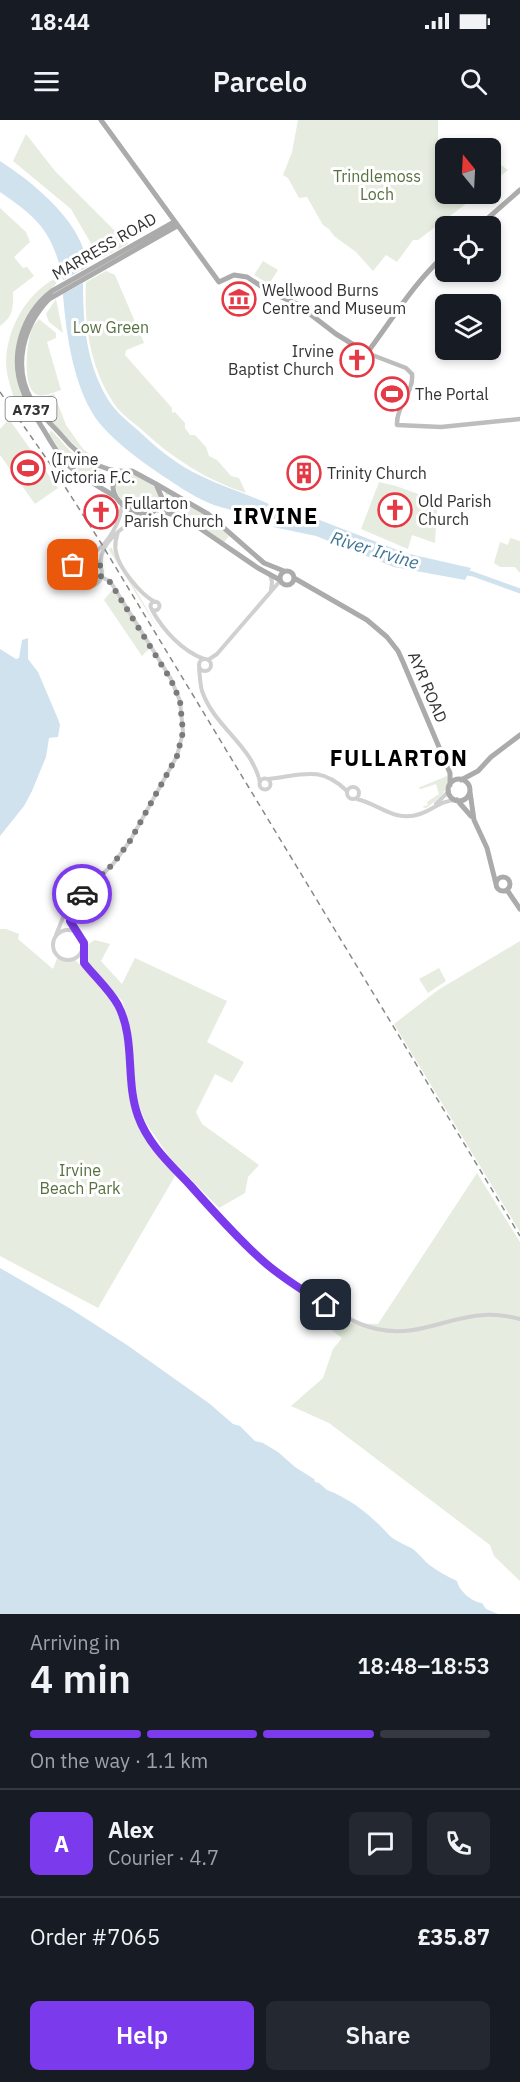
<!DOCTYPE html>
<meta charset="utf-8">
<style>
:root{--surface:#171b24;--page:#242831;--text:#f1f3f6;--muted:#9ea1a6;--line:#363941;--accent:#7c3aed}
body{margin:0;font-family:"IBM Plex Sans",sans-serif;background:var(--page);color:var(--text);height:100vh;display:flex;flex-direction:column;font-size:22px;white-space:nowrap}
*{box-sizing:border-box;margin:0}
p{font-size:20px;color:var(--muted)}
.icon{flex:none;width:33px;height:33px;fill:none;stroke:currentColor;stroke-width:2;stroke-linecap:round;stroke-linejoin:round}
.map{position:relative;height:1494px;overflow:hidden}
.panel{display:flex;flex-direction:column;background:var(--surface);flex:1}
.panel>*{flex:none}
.needle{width:39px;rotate:342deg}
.fabs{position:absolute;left:435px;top:18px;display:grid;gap:12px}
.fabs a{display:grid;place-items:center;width:66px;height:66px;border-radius:9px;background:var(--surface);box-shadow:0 3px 9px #0003;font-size:30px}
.pin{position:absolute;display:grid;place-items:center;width:51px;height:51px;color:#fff;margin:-26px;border-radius:12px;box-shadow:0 3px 9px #0006}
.courier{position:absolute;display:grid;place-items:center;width:60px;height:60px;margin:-30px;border:4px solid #7c3aed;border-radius:50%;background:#fff;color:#222;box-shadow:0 2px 8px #0007}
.summary em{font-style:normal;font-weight:600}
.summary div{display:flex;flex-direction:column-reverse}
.summary{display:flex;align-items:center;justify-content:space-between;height:102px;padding:0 30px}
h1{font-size:39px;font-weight:600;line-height:45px}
.bar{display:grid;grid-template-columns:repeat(4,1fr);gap:9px 6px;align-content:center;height:72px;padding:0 30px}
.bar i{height:8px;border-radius:4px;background:var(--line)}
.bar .current{background:var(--accent)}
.bar p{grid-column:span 4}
.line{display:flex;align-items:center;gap:15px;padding:0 30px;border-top:2px solid var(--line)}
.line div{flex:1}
.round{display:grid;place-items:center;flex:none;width:63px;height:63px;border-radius:9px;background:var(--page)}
.button{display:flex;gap:12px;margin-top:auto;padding:12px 30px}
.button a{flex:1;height:69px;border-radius:9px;background:var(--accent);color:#fff;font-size:24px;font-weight:600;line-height:69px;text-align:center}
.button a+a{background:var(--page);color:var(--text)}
.status{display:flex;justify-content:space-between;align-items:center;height:42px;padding:0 30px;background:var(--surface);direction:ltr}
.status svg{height:16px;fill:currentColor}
header{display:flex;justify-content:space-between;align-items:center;height:78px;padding:0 30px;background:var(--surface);font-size:27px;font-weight:600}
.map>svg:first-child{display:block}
</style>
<div class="status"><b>18:44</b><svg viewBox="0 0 49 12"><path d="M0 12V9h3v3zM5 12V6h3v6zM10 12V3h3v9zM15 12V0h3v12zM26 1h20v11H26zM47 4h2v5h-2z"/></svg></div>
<header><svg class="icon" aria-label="menu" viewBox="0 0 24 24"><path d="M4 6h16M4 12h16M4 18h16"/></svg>Parcelo<svg class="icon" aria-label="search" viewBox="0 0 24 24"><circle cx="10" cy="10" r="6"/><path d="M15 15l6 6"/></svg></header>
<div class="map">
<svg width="520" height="1494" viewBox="0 0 520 1494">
<rect width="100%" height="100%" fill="#fff"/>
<path fill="#e6ecdf" d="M298,0H438V20L452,28L474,27L476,28H446V74H479L418,120H413L397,142L386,135L373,151L356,132L334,116L329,109L323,105L307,77L299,78L288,58L283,55L292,32Z
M26,14L55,51L128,124L100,139L71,89L13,41Z
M491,38L508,50L491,63H490Z
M0,88L26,112L30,122L14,137L23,148L27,147L34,156L13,172C13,187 14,196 0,206Z
M263,141L278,150L269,164L254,155Z
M106,151L115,155L144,223L126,230L125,235L172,288V293L175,292L185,303V308L190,315H195L206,327L209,336L217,340L231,356L239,358L246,373C206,360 172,338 141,309C129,299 117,291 110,277C89,242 84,202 86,162Z
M56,158V164C20,199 6,230 24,279L15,283C12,270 6,256 6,242C7,208 26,174 56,158Z
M56,179L63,213L49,202L46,194Z
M39,199L56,213V218L47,222L61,270C55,272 44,277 38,275C21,269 27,224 31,211C32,206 36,203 39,199Z
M54,274L66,305L83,329L100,342H96C71,325 53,304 36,279Z
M9,299L58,368L35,384L0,335V309Z
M51,310L75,336L108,355L105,361C82,362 60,331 49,314Z
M130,353C143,355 153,364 161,374L158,384C144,394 135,393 123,381C116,373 114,369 118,359Z
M379,362L396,366L424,376V379L437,389L435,423L412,415L408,429L361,409Z
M165,370L206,395L229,416L223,424L193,401L161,389L166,380Z
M510,418L520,421V453L515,447H500L494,443L500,422L508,425Z
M111,427L160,512L109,430Z
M73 453a13 13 0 1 1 26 0a13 13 0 1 1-26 0Z
M113,469L150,528L142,536L104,480Z
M447,656C451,670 436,681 426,688L422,687L428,685L427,682L439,674L436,664L421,669L418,668Z
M0,809H6L19,814L18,819L53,849L58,836L64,839H74L103,867L118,885L129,933L132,980L144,1008L175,1056L98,1188L0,1136Z
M95,820L110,824L101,841L122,864L135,838L227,881L207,922L244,942L232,963L215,954L196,992L202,1004L259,1045L248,1057L245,1073L219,1088L170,1038L146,1003L134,975L132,926L123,882L85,839L88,824Z
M520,821V1112L394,904L438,870Z
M439,848L446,861L428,873L419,859Z
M477,1053L520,1122V1461L494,1436L490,1425L329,1303L291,1286L323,1258L333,1229L342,1218L301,1186L300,1179L341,1203L378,1204Z"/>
<path fill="#cfe2ee" d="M0,41C34,63 85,104 87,147L63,160C53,112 39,99 0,72Z
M83,163C83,203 86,242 107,278C115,292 130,303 142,314C159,330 179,346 201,356C223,367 247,374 269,384L256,400C241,390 225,390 209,383C190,375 174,363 157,352C137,338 118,324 101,305C74,273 66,214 63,174Z
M287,391L317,399L405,433L471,448L465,460L394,447L316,416L273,407Z
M28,518V539L38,552L58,599L60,605L58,617L49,618L46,637L32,671L24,686L0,716V529L16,539L19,538L22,520Z
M0,1148L71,1189L127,1225L210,1284L233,1304L240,1306L255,1321L263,1323L278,1332L295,1347L314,1359L315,1362L319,1363L327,1370C351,1379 372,1396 389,1415C395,1421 406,1425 413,1429C418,1433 422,1438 426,1442C435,1450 448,1457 457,1461C459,1471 472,1482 482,1483L486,1489L498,1494H0Z"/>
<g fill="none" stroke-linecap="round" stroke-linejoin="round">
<path stroke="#cfe2ee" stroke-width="5" d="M255,391L287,400
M462,452L473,454L520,471"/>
<path stroke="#d0d0d0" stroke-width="4" d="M118,412C116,419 114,425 116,432C119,448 140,474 155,482
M86,437L97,441C117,467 70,479 71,452C71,447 74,443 77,440C83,436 89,436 95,432C109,422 121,401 122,384
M101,445C98,422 126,405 143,394
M270,454L272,462L271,470
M150.5 486a4.5 4.5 0 1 1 9 0a4.5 4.5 0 1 1-9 0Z
M152,490C163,510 182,531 204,539
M199 545a6 6 0 1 1 12 0a6 6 0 1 1-12 0Z
M208,540L217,534L280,461
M199,548C200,556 200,564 202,571C215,608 251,624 260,662
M259.5 664a5.5 5.5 0 1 1 11 0a5.5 5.5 0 1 1-11 0Z
M268,659C300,656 319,644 347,671
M347 673a6 6 0 1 1 12 0a6 6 0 1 1-12 0Z
M357,679C379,684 395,703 420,694C434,689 440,681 456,680
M436,684L449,671
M74,785L70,801L76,811
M53 825a15 15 0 1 1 30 0a15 15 0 1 1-30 0Z
M56,815L66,790L113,744L130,721L177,636L183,612L180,581L171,559L110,461L101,457
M83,831C82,852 113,869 120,891C133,925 125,963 139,998C150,1028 176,1050 197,1073C239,1118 271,1151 323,1183C340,1194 357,1205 377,1209C417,1218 446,1197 484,1195C496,1194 508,1196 520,1199"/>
<path stroke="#bdbdbd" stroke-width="4.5" d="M367,233L406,248L412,254C414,273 396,286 397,305L441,307L520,299"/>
<path stroke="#ababab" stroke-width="5" d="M101,0L219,162L234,155L247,157L270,172L297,184L336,214L367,233C392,200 414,162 446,134
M479,106L520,70
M128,351C101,353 79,336 62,316C52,304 39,294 32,281C12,247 23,206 49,179L177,106
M128,351H132L156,364L162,378C153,419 83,368 128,351Z
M156,364L208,394L264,443L284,451
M116,377C100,367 83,359 69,346C59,336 52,324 45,312C37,299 28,286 23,271C9,236 22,194 52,171L174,102
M155,389L177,396L195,405L258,448L280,460
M280 458a7 7 0 1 1 14 0a7 7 0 1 1-14 0Z
M294,458L367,500L387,517L398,531L403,542L450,653V665
M448 670a11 11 0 1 1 22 0a11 11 0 1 1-22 0Z
M461,660L478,651L491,637L520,615
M470,672L474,700L487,728L496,764
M457,680L471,696
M496 764a7 7 0 1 1 14 0a7 7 0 1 1-14 0Z
M507,770L520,789"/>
<path stroke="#888" stroke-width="1.5" stroke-dasharray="6 4.5" stroke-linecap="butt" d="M0,272L53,348L101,423L520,1116"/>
</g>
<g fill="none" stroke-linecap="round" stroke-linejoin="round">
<path stroke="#7a7a7a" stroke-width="6" stroke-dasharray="0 10.8" d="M73,445C82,435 92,435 100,445L101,457L110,462L171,560L180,581L183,612L177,636L130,721L113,744L82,774"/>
<path stroke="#7c3aed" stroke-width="8" d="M82,774L76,781L70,801L84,823V843C95,857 109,869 118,885C136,919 125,961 138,996C148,1024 170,1044 190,1065C213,1091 237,1118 263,1141C282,1158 304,1171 326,1185"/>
</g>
<defs>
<symbol id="museum-ring" viewBox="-11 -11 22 22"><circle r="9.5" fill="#fff" stroke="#e63946" stroke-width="1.5"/><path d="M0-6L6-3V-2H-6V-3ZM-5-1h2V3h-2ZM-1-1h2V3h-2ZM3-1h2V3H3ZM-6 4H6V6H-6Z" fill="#e63946"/></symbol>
<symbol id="church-ring" viewBox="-11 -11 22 22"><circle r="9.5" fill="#fff" stroke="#e63946" stroke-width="1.5"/><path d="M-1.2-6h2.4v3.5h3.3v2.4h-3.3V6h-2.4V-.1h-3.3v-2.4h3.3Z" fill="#e63946"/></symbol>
<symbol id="stadium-ring" viewBox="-11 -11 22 22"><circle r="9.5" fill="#fff" stroke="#e63946" stroke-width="1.5"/><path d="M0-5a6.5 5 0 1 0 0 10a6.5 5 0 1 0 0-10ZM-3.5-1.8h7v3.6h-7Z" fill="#e63946"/></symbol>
<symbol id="building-ring" viewBox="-11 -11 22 22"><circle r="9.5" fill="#fff" stroke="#e63946" stroke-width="1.5"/><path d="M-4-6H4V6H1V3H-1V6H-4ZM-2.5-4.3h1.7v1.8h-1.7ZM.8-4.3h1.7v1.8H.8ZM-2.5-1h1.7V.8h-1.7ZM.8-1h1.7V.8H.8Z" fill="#e63946"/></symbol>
</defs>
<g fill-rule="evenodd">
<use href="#museum-ring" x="220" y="160" width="38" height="38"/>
<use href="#church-ring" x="338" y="221" width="38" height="38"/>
<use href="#stadium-ring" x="373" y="255" width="38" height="38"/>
<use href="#stadium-ring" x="9" y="329" width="38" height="38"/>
<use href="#building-ring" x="285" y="334" width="38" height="38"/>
<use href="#church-ring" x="376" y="371" width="38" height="38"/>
<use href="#church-ring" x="82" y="373" width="38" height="38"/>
</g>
<g text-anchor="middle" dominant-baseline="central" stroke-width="6" stroke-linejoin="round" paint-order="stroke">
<rect fill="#fff" stroke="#707070" stroke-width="1.5" x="5.5" y="277" width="51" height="24" rx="4.5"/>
<g font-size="15" font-weight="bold" fill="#333">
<text x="31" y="289">A737</text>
</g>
<g font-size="16" fill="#56703f" stroke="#fff">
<text x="377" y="56">Trindlemoss<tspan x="377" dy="18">Loch</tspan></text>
<text x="111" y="207">Low Green</text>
<text x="80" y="1050">Irvine<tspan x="80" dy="18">Beach Park</tspan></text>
</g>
<g font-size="16" fill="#333" stroke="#fff">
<text transform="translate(104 126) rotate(-30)">MARRESS ROAD</text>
<text transform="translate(428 567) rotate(67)">AYR ROAD</text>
</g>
<g font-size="16" fill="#333" stroke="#fff" text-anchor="start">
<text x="262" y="170">Wellwood Burns<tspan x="262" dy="18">Centre and Museum</tspan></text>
<text x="334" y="231" text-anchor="end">Irvine<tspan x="334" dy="18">Baptist Church</tspan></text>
<text x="415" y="274">The Portal</text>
<text x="51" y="339">(Irvine<tspan x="51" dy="18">Victoria F.C.</tspan></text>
<text x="327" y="353">Trinity Church</text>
<text x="418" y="381">Old Parish<tspan x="418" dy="18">Church</tspan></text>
<text x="124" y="383">Fullarton<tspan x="124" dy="18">Parish Church</tspan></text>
</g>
<g font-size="18" font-style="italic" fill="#3f7597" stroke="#fff">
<text transform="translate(375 430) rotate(17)">River Irvine</text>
</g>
<g font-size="22" font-weight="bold" letter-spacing="1.5" fill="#000" stroke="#fff">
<text x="276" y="395">IRVINE</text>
<text x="399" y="637">FULLARTON</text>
</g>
</g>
</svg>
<div class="fabs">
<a><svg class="needle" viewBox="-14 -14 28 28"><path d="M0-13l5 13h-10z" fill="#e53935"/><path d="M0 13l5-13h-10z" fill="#9ea1a6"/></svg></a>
<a><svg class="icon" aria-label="locate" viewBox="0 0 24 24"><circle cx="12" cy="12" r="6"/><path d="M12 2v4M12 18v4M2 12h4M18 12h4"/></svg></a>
<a><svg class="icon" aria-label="layers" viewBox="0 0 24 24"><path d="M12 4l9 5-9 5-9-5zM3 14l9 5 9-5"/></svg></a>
</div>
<div class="pin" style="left:73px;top:445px;background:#ea580c"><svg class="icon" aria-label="bag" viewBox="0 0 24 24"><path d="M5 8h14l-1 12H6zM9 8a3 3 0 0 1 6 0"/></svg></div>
<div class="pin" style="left:326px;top:1185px;background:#1f2937"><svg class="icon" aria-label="home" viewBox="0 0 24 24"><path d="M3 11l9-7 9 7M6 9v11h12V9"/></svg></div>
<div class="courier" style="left:82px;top:774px"><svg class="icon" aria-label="car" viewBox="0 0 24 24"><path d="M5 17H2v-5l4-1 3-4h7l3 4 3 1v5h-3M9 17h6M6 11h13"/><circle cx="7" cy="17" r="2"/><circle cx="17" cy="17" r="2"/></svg></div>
</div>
<section class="panel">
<div class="summary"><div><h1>4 min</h1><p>Arriving in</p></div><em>18:48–18:53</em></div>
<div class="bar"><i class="current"></i><i class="current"></i><i class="current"></i><i></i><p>On the way · 1.1 km</p></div>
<div class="line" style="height:108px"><b class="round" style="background:var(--accent);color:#fff">A</b><div><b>Alex</b><p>Courier · 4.7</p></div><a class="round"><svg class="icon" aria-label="chat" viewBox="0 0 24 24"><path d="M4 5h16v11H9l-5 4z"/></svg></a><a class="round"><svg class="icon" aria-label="phone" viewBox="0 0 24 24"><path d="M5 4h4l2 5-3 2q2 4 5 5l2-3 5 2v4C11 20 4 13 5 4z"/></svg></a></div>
<div class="line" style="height:78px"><div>Order #7065</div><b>£35.87</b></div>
<div class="button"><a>Help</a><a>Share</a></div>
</section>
